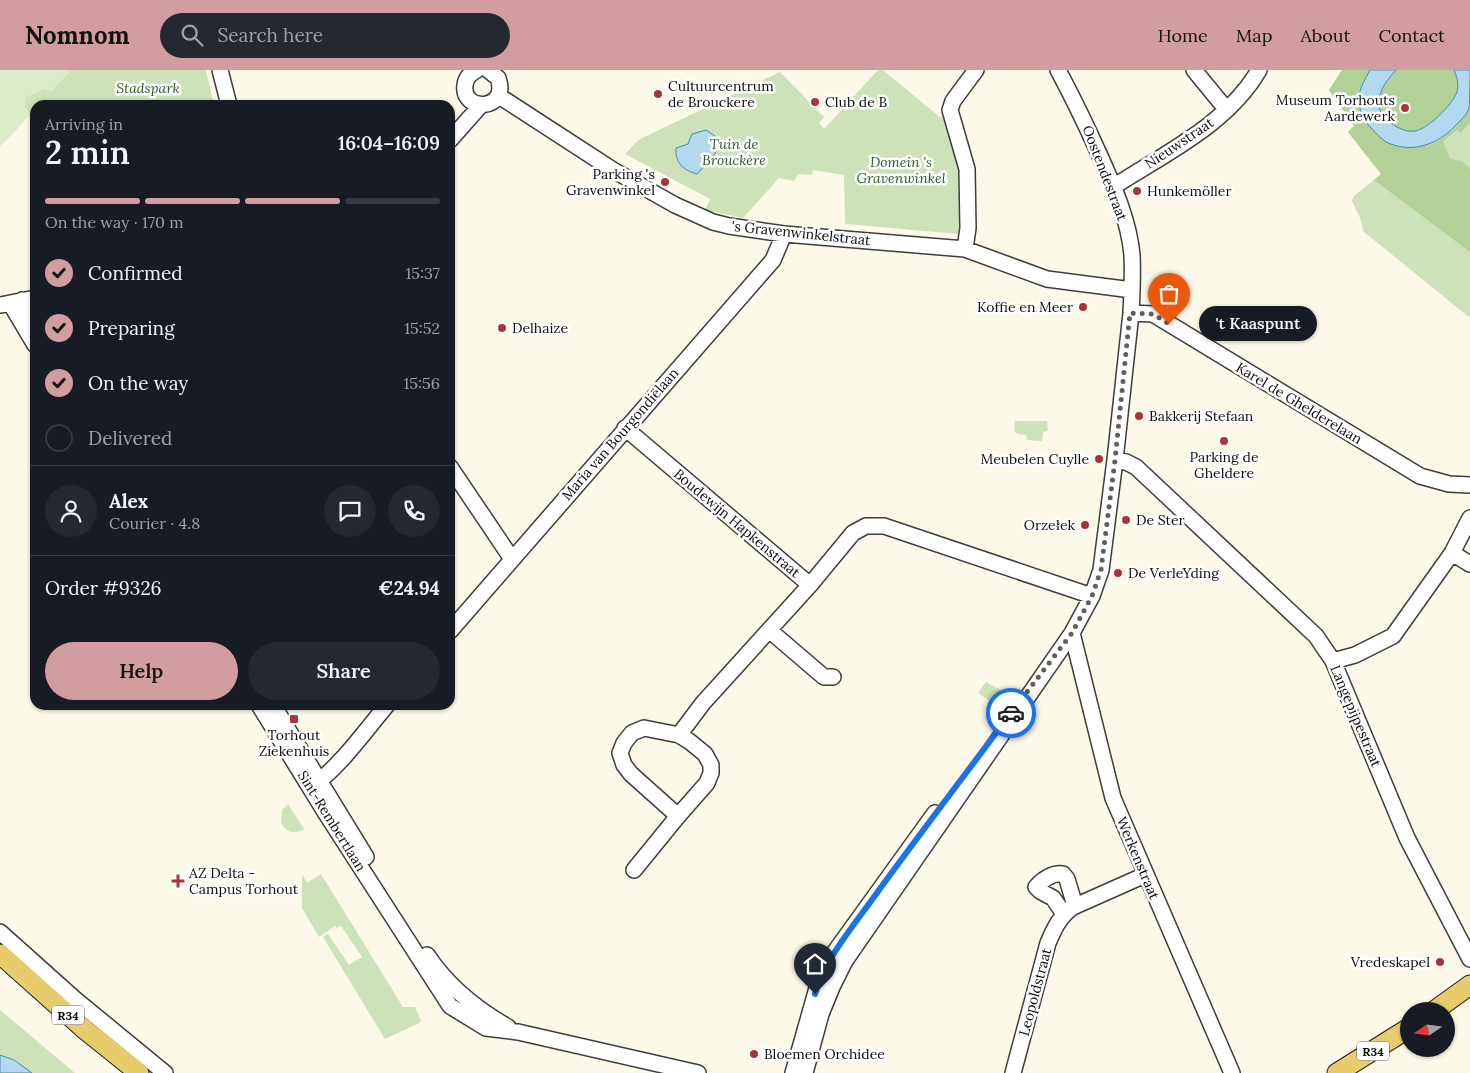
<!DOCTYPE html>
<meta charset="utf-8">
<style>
:root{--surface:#171b24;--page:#242831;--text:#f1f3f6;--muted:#9ea1a6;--line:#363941;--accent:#d19da0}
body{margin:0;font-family:Lora,serif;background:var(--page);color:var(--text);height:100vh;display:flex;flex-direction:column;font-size:19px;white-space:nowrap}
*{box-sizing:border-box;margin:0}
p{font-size:16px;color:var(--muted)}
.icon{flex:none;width:28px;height:28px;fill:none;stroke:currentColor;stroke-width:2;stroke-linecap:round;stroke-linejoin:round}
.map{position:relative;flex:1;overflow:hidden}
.side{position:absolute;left:30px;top:30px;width:425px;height:610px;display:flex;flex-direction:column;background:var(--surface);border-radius:15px;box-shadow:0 1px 4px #0004}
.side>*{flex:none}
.needle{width:32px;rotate:256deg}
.controls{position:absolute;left:1400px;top:932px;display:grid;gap:10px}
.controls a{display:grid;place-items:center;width:55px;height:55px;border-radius:50%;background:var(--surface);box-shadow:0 1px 4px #0004;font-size:25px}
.pin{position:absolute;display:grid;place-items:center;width:42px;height:42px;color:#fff;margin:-51px -21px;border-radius:50% 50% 50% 0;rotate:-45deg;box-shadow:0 0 5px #0007}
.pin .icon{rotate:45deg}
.courier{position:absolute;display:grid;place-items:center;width:50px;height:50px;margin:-25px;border:4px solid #1a73e8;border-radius:50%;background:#fff;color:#222;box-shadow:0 1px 6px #0007}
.bubble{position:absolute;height:35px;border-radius:18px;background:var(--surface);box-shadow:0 1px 4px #0004;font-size:16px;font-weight:600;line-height:35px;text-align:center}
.summary em{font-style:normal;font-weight:600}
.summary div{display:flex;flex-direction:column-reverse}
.summary{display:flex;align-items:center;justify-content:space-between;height:85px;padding:0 15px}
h1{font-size:32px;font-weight:600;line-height:38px}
.bar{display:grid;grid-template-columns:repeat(4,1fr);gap:8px 5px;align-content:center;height:60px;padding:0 15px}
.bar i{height:6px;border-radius:4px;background:var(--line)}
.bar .on{background:var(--accent)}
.bar p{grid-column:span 4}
.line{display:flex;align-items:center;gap:12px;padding:0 15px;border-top:1px solid var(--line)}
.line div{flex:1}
.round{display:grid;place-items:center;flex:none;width:52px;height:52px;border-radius:26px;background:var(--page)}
ol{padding:0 15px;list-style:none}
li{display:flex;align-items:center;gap:15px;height:55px}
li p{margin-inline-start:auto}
li .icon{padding:5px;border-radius:50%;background:var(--accent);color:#111;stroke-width:4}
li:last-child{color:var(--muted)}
li i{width:28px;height:28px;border:2px solid var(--line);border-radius:50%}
.action{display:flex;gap:10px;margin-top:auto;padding:10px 15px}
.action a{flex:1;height:58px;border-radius:30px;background:var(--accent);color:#111;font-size:20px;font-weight:600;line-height:58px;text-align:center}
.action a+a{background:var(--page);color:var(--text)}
header{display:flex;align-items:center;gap:30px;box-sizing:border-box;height:70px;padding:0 25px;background:var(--accent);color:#111}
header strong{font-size:24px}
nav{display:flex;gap:28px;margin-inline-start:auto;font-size:18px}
.search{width:350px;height:45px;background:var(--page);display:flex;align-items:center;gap:12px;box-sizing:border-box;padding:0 18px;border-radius:28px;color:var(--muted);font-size:19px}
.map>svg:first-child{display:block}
</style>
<header>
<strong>Nomnom</strong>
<div class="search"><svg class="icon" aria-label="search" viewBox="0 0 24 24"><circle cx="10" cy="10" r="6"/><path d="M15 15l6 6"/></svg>Search here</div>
<nav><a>Home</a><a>Map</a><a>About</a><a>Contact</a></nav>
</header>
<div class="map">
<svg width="1470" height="1003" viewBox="0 0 1470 1003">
<rect width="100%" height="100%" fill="#fdf9e9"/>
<path fill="#cde2b8" d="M71,0H206L212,27L216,35H35V42L34,41L31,43L25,38L24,28L45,18L51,21Z
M878,0H883L941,48L947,44L962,103L958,164L845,154L844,105L813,100L812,105L798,104L794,111L779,108L743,148L705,140L710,129L625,84L638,70L780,2L824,47L819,53L824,59Z
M1342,0H1470V248L1363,161L1361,150L1352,131L1354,126L1381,104L1348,62L1354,56L1329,20Z
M1015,351H1047L1048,361L1043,362L1042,371L1027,370L1026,365L1018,364L1014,361Z
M986,612L1006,623L997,636L978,623Z
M288,734L304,759C294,765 286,762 281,753L282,740Z
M302,804L307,813L321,804L403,937H415L421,951L419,953L385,969L323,867L328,864L349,895L362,887L341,856L337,858L335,856L319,867L302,838Z
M0,940L75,1003H0Z"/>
<path fill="#b2d199" d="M1342,0H1370L1364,11L1369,56L1436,72C1450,63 1462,52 1470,37V52L1461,63L1457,60L1443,71L1450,89L1462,91L1470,99V182L1374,110L1381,104L1348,62L1354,56L1329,20Z
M1396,0H1454C1457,7 1459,15 1457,22C1452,35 1428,59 1415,61C1408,62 1403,60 1397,57C1368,42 1378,19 1396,0Z"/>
<path fill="#deebc8" d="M0,0H71L51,21L45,18L25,28V38L31,43L10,67L0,76Z"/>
<path fill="#b4d8ee" stroke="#438bbc" d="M1370,0H1396C1378,19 1368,42 1397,57C1403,60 1408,62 1415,61C1428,59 1452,35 1457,22C1459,15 1457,7 1454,0H1470C1470,10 1470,29 1469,38C1467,45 1460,51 1455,56C1437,75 1411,84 1386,72C1381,69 1376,63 1372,59C1364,51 1358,39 1359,28C1359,18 1366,8 1370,0Z
M706,60L715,66L719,78L709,91L697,104C683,100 675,93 676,78L688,74L692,64Z
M0,985L14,990L32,1003H0Z"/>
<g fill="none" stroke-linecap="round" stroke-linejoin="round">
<defs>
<path id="minor" d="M220,0L229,35
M477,0C470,3 466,8 465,15C461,43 510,41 498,8L488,0
M1194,0L1226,39
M499,26L613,100L675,135L713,152L729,156L784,164L965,179L1047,209L1132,220
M450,70L481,35
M1113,115L1121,112C1170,81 1229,52 1259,0
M965,179L968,158L967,99L950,40L953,31L976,0
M22,230L35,250
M10,233L35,275
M1,235L35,228
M1131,243L1153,244L1420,406L1449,414L1470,415
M625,358L810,515
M1115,390L1126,392L1136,397L1316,566L1333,591L1407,768L1470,889
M450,397L512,489
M1452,483L1470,494
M769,560L824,607H833
M450,561L773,190L784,164
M1072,563L1113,728L1232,1003
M1333,591L1355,585L1393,566L1452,483L1470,448
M259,635L325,742L450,936L486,958L518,962L698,1003
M273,635L366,787
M311,717C339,698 365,661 387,635
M678,746L631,704L624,695L620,683L624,673L632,663L644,658L679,665L703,633L810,515L853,463L866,456H884L1092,526
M634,800L678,746L707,713L711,703V695L705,684L689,671L679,665
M1064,844L1053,828L1040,821L1036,817C1042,810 1053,802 1063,804L1067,809L1075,836
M0,862L76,930L165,1003
M427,885C447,915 476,939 508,957
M793,1003L819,911L834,883L935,743
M805,1003L821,944L832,917L845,891L1072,563L1092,526L1101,500L1115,390L1131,243C1132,224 1133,204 1132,185C1129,151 1114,117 1100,86C1087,57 1073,28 1058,0
M1013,1003L1048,873C1054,859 1059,847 1073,837L1145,805"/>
<path id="major" d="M0,884L83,958L139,1003
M1434,941L1470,915
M1337,1003L1409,958"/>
</defs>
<use href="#minor" stroke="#3d3d3d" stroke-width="18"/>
<use href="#major" stroke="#1b1b1b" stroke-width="21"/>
<use href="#minor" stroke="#fff" stroke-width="15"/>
<use href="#major" stroke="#e8cb6d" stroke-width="19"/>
</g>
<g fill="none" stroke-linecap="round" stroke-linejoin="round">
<path stroke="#5f5e58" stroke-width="5" stroke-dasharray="0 9" d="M1011,643L1072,563L1092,526L1101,500L1115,390L1130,243L1153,244L1169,254"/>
<path stroke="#1a73e8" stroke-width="6" d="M815,924C827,885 856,853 879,820C922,761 967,702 1011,643"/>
</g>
<g fill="#a93338" stroke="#fff" stroke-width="2">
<circle cx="658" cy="24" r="5"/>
<circle cx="815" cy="32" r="5"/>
<circle cx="1405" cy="38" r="5"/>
<circle cx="665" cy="112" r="5"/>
<circle cx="1137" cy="121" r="5"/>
<circle cx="1083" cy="237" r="5"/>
<circle cx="502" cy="258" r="5"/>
<circle cx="1139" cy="346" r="5"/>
<circle cx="1224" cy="371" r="5"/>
<circle cx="1099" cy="389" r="5"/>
<circle cx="1126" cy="450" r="5"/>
<circle cx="1085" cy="455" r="5"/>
<circle cx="1118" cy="503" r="5"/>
<rect x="289" y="644" width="10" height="10" rx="2.5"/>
<path d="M175.5 803.5h5v5h5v5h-5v5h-5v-5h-5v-5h5z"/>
<circle cx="1440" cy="892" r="5"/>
<circle cx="754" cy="984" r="5"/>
</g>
<g text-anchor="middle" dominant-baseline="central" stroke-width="5" stroke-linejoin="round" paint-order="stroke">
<g fill="#fff" stroke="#545454" stroke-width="1">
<rect x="52" y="935.5" width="32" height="19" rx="4"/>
<rect x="1357" y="971.5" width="32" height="19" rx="4"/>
</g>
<g font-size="12" font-weight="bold" fill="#0a0a0a">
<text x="68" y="945">R34</text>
<text x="1373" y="981">R34</text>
</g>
<g font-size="14" fill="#0a0a0a" stroke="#fff" text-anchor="start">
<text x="668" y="16">Cultuurcentrum<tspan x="668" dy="16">de Brouckere</tspan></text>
<text x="1395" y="30" text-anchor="end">Museum Torhouts<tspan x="1395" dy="16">Aardewerk</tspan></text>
<text x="825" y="32">Club de B</text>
<text x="655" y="104" text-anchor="end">Parking 's<tspan x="655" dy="16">Gravenwinkel</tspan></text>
<text x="1147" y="121">Hunkemöller</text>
<text x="1073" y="237" text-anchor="end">Koffie en Meer</text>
<text x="512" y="258">Delhaize</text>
<text x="1149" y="346">Bakkerij Stefaan</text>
<text x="1224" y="387" text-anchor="middle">Parking de<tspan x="1224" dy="16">Gheldere</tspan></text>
<text x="1089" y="389" text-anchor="end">Meubelen Cuylle</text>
<text x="1136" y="450">De Ster</text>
<text x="1075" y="455" text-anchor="end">Orzełek</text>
<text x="1128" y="503">De VerleYding</text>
<text x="294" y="665" text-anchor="middle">Torhout<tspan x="294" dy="16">Ziekenhuis</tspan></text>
<text x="189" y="803">AZ Delta -<tspan x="189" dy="16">Campus Torhout</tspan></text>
<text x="1430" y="892" text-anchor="end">Vredeskapel</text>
<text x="764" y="984">Bloemen Orchidee</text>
</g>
<g font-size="14" font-style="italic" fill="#2e5923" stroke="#fff">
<text x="148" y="18">Stadspark</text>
<text x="734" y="74">Tuin de<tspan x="734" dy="16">Brouckère</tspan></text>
<text x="901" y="92">Domein 's<tspan x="901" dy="16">Gravenwinkel</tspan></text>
</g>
<g font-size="14" fill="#0a0a0a" stroke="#fff">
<text transform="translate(1179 73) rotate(-34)">Nieuwstraat</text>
<text transform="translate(1105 103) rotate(69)">Oostendestraat</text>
<text transform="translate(801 163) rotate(6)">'s Gravenwinkelstraat</text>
<text transform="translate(1299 333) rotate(31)">Karel de Ghelderelaan</text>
<text transform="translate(620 364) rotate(-49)">Maria van Bourgondiëlaan</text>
<text transform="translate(737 453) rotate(40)">Boudewijn Hapkenstraat</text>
<text transform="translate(1356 646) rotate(67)">Langepijpestraat</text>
<text transform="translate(332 751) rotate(58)">Sint-Rembertlaan</text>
<text transform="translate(1138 788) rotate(67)">Werkenstraat</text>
<text transform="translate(1035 922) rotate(-75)">Leopoldstraat</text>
</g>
</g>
</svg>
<div class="controls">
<a><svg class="needle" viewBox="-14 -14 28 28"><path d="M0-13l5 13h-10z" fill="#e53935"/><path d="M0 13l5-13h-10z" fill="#9ea1a6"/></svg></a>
</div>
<div class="pin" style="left:1169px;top:254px;background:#ea580c"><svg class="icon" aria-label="bag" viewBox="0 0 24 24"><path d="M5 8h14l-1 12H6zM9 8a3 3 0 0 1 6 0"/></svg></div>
<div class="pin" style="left:815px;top:924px;background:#1f2937"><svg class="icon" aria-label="home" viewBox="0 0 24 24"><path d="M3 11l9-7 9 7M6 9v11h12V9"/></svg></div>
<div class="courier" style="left:1011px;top:643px"><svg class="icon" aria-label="car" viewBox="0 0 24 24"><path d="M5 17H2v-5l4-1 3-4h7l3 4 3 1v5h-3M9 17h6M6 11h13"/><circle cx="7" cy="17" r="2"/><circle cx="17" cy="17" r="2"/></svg></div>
<div class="bubble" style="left:1199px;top:236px;width:118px">'t Kaaspunt</div>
<section class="side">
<div class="summary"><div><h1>2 min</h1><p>Arriving in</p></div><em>16:04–16:09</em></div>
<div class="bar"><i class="on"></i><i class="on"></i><i class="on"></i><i></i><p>On the way · 170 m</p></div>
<ol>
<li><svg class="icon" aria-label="check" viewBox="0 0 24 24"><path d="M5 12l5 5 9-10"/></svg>Confirmed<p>15:37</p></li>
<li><svg class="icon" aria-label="check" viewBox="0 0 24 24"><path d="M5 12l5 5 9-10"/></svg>Preparing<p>15:52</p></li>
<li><svg class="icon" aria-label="check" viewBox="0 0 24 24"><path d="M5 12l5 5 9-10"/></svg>On the way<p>15:56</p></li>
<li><i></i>Delivered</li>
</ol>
<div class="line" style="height:90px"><a class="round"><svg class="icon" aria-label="person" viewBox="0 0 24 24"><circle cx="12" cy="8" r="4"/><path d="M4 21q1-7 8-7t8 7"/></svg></a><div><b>Alex</b><p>Courier · 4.8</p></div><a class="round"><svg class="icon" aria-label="chat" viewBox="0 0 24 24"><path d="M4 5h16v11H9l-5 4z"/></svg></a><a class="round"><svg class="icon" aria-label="phone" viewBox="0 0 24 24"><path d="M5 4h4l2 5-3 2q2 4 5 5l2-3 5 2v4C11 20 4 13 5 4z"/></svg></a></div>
<div class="line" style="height:65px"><div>Order #9326</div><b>€24.94</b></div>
<div class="action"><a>Help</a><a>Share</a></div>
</section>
</div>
